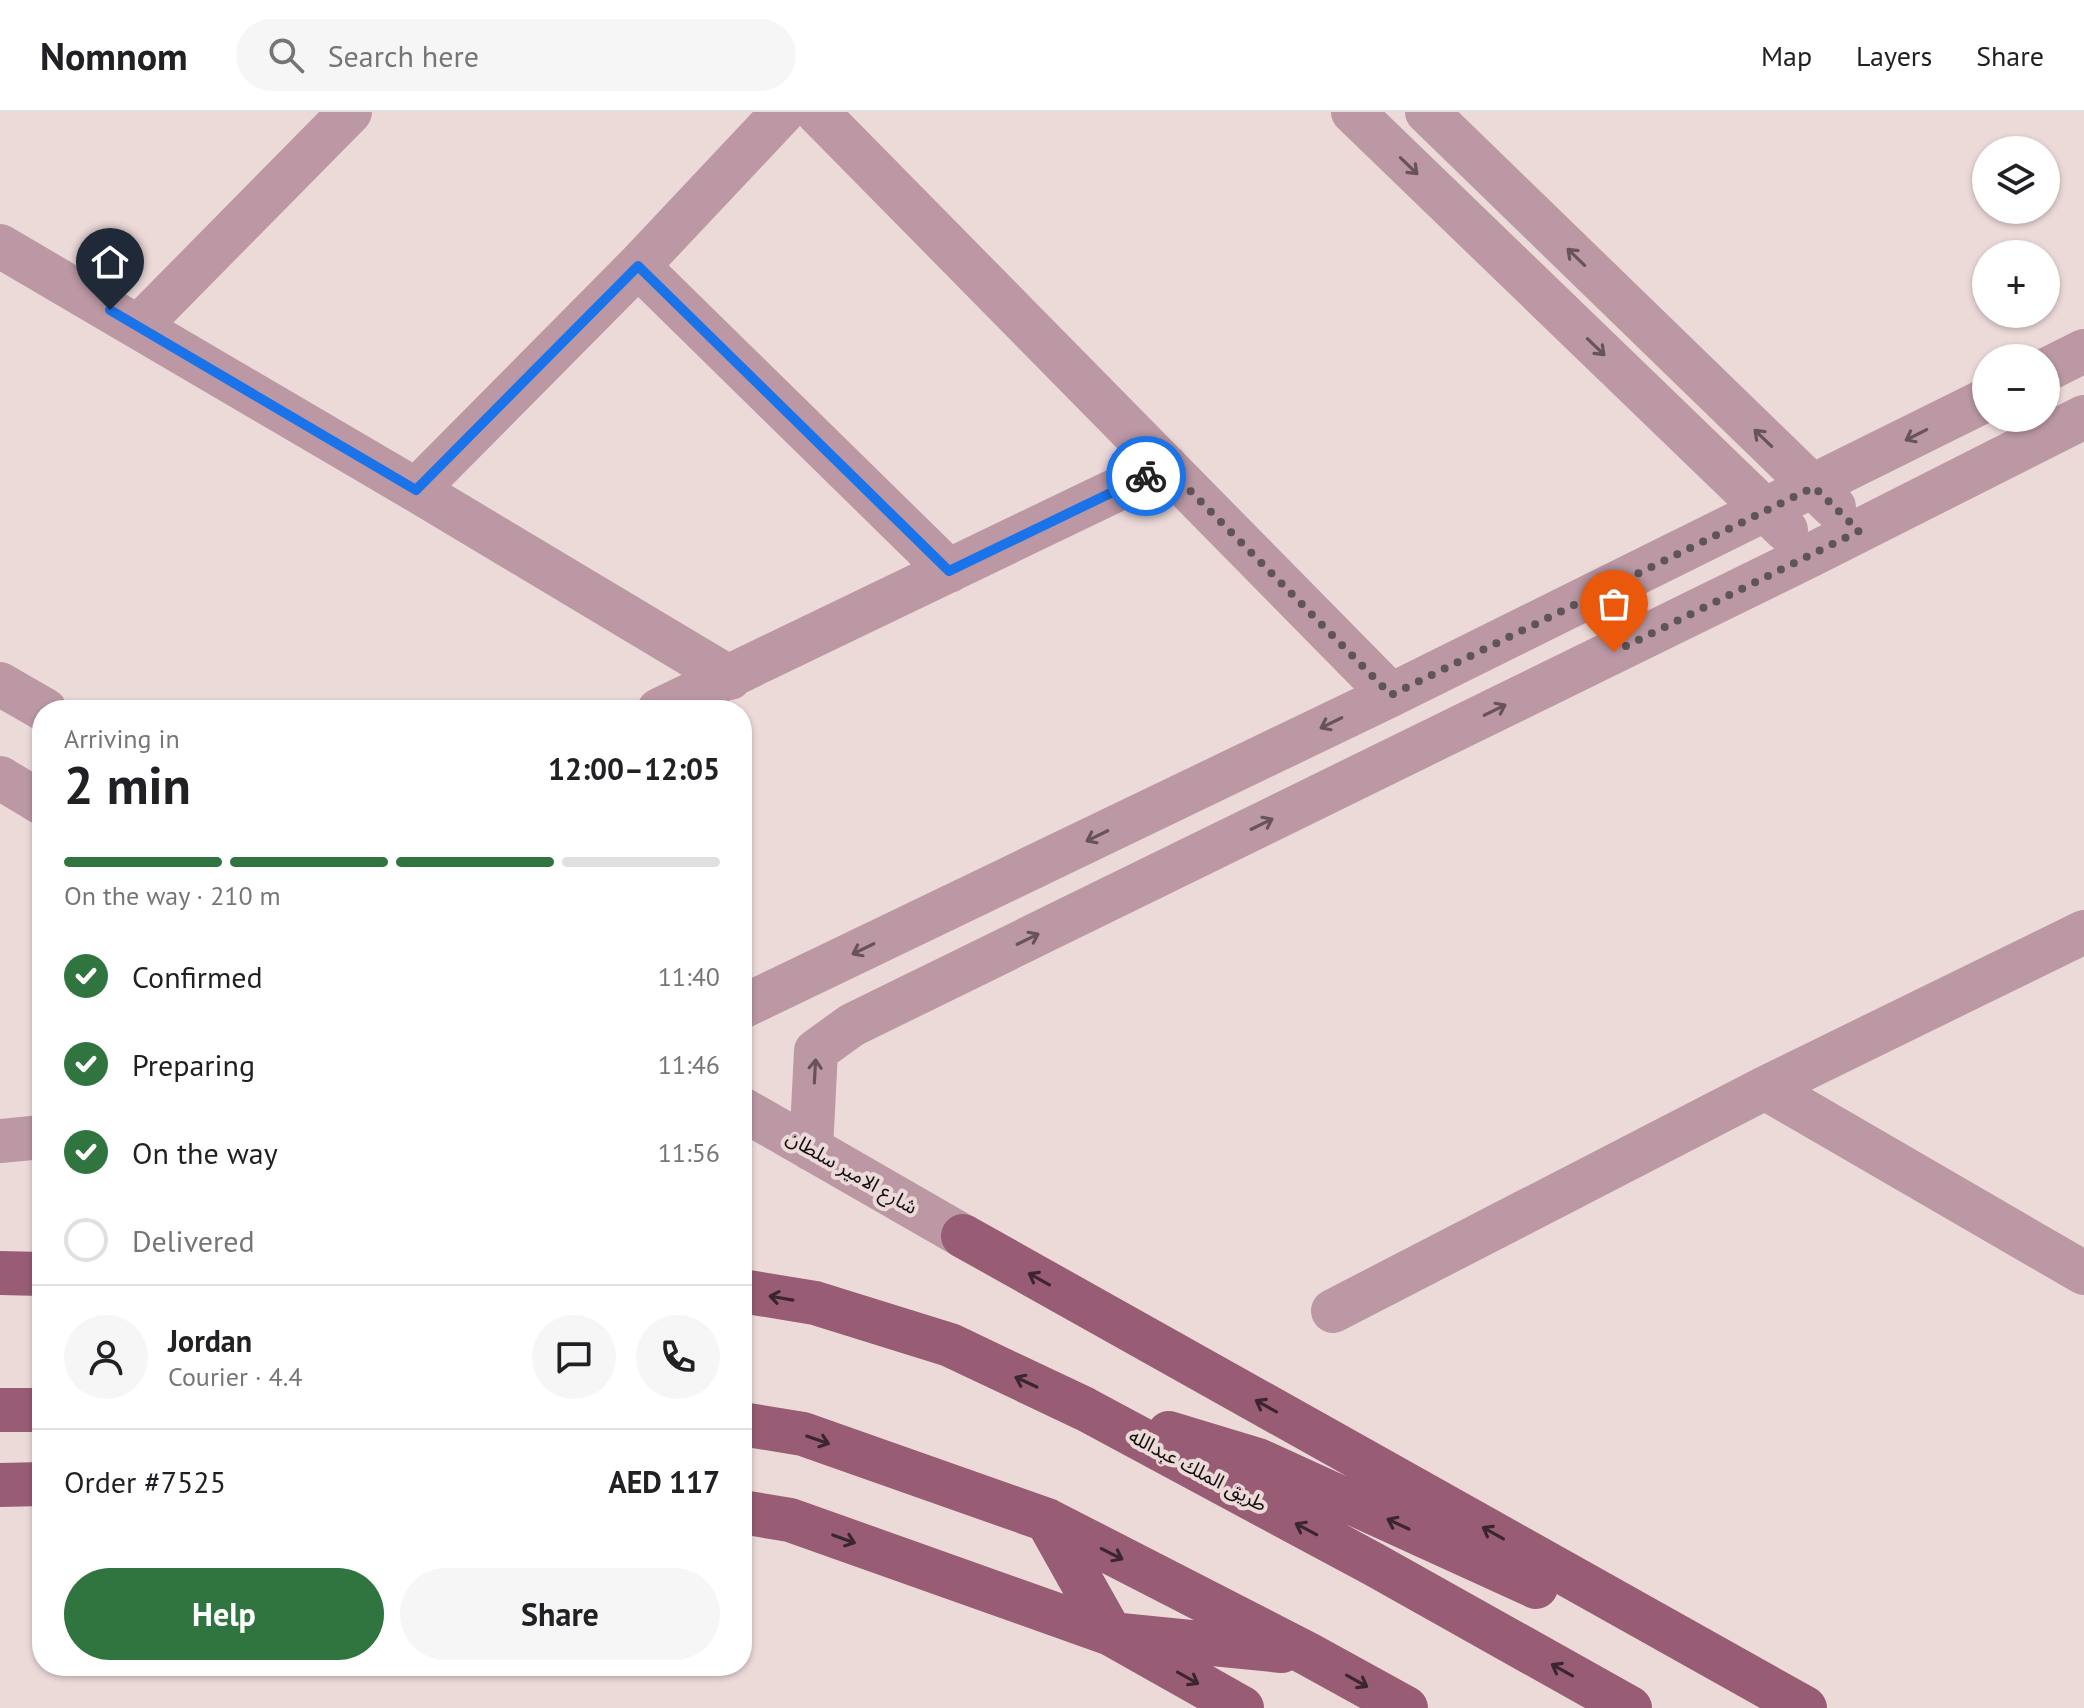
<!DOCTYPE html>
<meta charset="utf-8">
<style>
:root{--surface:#fff;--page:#f6f6f6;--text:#202124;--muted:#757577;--line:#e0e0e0;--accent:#307540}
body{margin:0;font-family:"PT Sans","Noto Sans Arabic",sans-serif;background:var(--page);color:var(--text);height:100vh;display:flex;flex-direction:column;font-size:30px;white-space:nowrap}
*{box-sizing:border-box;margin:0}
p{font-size:26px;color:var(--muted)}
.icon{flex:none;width:44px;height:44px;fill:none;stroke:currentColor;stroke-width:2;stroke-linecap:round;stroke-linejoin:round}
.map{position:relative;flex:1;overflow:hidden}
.details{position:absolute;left:32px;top:588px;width:720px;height:976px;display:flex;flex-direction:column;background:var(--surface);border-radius:32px;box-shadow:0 2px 6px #0004}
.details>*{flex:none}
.fabs{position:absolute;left:1972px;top:24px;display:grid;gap:16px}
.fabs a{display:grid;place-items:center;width:88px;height:88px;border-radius:50%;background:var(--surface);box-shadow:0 2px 6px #0004;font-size:40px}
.pin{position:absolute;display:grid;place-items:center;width:68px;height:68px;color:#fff;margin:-82px -34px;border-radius:50% 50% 50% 0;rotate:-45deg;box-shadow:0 0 8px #0007}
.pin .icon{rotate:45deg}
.courier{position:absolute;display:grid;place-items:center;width:80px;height:80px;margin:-40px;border:6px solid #1a73e8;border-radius:50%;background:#fff;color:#222;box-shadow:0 2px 10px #0007}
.overview em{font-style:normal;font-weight:700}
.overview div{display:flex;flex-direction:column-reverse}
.overview{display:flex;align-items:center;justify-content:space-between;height:136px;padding:0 32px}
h1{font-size:52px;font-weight:700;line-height:60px}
.bar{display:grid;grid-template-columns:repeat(4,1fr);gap:12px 8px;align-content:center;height:96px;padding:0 32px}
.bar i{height:10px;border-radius:6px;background:var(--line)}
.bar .on{background:var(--accent)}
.bar p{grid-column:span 4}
.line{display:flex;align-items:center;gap:20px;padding:0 32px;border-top:2px solid var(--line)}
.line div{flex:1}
.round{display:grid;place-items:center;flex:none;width:84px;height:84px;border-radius:42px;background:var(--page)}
ol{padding:0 32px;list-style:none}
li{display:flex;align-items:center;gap:24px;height:88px}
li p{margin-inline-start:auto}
li .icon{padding:8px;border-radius:50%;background:var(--accent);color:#fff;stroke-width:4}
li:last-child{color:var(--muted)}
li i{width:44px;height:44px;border:4px solid var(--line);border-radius:50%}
.action{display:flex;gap:16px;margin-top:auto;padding:16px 32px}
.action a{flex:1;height:92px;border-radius:48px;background:var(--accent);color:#fff;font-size:32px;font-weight:700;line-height:92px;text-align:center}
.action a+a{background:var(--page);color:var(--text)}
header{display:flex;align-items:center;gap:48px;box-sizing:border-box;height:112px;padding:0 40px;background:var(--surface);border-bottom:2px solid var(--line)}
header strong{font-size:38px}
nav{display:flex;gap:44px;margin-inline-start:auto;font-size:28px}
.search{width:560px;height:72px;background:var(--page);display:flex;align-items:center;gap:20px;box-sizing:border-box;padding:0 28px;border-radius:44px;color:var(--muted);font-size:30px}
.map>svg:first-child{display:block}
</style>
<header>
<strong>Nomnom</strong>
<div class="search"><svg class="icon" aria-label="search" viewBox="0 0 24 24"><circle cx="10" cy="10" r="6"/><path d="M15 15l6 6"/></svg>Search here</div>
<nav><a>Map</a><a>Layers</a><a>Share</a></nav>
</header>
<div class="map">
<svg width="2084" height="1596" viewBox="0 0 2084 1596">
<rect width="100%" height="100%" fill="#ecdad9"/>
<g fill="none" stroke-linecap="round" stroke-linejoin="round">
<path stroke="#bb98a4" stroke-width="44" d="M817,0L1391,583
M1353,0L1786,418
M1427,0L1834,395
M0,134L416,378L730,566
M638,154L949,459
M138,215L350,0
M2046,258L2084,239
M416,378L638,154L783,0
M0,572L45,598
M659,598L1166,354
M0,666L42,691
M742,895L1391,583L1986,288
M1765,976L2084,1161
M742,997L963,1124
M0,1029L42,1025
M811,1037L816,939L852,913L1811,443L2084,305
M1333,1199L1765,976L2084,820"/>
<path stroke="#985d74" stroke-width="44" d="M963,1124L1805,1596
M0,1161L42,1162
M742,1179L815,1191L950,1233L1085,1297L1375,1453L1630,1596
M0,1298H42
M742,1312L803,1322L1047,1408L1308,1542L1406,1596
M1169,1321L1258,1348L1536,1475
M0,1373L42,1372
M742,1400L790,1408L1111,1522L1242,1596
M1047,1408L1111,1522L1282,1539"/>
</g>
<defs><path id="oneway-shaft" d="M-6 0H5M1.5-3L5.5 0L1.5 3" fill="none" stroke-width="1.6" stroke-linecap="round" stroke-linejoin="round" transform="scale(2)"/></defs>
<g stroke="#685359">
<use href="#oneway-shaft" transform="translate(1409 54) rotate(44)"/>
<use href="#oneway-shaft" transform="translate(1576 145) rotate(-136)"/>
<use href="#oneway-shaft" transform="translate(1596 235) rotate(44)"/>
<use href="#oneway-shaft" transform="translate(1916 323) rotate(153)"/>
<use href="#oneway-shaft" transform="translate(1763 326) rotate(-136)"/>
<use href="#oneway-shaft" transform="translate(1495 598) rotate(-26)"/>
<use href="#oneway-shaft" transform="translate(1331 611) rotate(154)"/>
<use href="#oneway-shaft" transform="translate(1262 712) rotate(-26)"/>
<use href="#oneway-shaft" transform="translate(1097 724) rotate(154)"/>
<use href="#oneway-shaft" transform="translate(1028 827) rotate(-26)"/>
<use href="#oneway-shaft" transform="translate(863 837) rotate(154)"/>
<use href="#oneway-shaft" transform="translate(815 959) rotate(-87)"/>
</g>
<g stroke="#3c262d">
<use href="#oneway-shaft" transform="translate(1039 1167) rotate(-151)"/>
<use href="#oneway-shaft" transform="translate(781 1186) rotate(-170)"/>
<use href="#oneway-shaft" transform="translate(1026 1270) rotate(-155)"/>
<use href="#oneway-shaft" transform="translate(1266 1294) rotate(-151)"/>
<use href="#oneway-shaft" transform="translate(818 1328) rotate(19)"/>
<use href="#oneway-shaft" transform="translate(1398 1412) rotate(-155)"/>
<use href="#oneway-shaft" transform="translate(1306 1417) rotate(-152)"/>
<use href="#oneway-shaft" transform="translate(1493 1421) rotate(-151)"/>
<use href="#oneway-shaft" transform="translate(844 1427) rotate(20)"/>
<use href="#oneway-shaft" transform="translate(1112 1442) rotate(27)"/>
<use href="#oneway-shaft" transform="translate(1562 1558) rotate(-151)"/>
<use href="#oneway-shaft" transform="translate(1188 1566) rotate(29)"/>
<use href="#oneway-shaft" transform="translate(1357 1569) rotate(29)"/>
</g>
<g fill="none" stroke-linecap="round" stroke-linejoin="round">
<path stroke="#605555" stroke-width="8" stroke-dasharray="0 14.4" d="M1146,364L1166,354L1391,583L1814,375L1859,419L1614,540"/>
<path stroke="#1a73e8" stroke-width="10" d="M110,198L416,378L638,154L949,459L1146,364"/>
</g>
<g text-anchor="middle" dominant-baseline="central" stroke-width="8" stroke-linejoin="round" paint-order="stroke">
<g font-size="20" fill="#140e0e" stroke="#ecdad9">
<text transform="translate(852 1060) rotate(30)">شارع الامير سلطان</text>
<text transform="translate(1198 1358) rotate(28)">طريق الملك عبدالله</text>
</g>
</g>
</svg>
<div class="fabs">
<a><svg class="icon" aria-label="layers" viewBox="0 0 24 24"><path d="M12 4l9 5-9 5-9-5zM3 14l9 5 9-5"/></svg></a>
<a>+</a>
<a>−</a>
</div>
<div class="pin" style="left:1614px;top:540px;background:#ea580c"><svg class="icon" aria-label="bag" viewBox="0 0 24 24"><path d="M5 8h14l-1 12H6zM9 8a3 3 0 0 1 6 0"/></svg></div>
<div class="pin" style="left:110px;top:198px;background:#1f2937"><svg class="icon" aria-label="home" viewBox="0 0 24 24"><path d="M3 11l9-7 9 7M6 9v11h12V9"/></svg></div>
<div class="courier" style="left:1146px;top:364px"><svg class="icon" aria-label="bike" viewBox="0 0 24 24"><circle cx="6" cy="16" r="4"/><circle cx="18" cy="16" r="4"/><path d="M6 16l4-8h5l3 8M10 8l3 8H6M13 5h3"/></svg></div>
<section class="details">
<div class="overview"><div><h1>2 min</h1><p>Arriving in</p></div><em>12:00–12:05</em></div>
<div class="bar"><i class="on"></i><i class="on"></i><i class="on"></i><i></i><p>On the way · 210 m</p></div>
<ol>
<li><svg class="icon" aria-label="check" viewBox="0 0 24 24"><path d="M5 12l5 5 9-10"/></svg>Confirmed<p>11:40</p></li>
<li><svg class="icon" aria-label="check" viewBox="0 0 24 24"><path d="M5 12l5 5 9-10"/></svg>Preparing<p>11:46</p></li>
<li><svg class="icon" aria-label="check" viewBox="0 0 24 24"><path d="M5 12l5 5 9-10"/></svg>On the way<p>11:56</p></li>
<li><i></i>Delivered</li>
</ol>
<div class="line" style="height:144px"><a class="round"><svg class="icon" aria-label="person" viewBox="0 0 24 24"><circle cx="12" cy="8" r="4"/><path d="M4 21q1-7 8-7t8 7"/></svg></a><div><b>Jordan</b><p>Courier · 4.4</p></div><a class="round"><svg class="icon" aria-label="chat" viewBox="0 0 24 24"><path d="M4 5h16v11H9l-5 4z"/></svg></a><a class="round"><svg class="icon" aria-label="phone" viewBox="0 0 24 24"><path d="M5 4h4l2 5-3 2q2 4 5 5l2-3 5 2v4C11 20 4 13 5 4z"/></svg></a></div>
<div class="line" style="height:104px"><div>Order #7525</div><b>AED 117</b></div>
<div class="action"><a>Help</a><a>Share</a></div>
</section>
</div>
